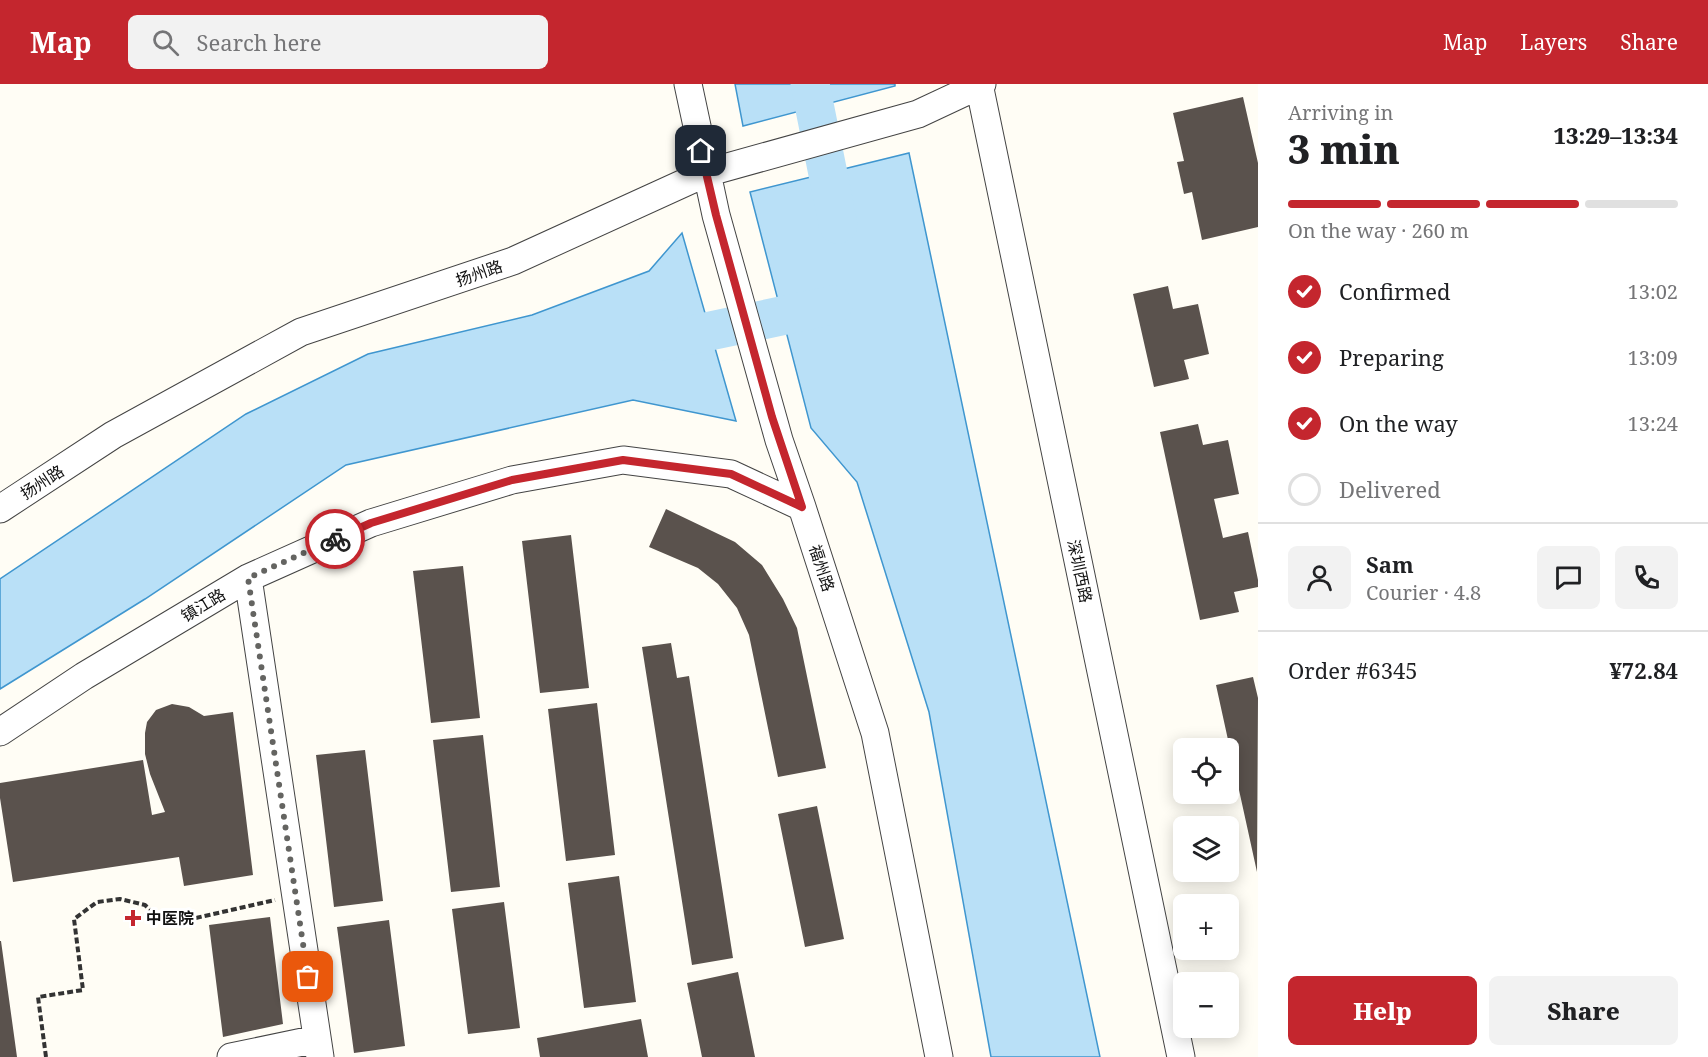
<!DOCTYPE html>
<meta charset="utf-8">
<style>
:root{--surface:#fff;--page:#f2f2f2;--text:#202124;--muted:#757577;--line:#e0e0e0;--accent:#c4262e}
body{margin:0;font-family:"Noto Serif","Noto Sans SC",serif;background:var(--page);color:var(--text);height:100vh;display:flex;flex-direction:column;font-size:22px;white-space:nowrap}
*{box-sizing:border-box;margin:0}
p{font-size:20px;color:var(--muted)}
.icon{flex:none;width:33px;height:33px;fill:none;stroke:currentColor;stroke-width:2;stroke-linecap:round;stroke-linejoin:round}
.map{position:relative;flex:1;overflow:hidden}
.side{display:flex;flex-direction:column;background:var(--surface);width:450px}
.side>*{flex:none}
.controls{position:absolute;left:1173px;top:654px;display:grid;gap:12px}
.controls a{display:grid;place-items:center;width:66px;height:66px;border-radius:9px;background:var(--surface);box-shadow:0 3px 15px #0003;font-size:30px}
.pin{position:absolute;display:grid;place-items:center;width:51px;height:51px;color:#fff;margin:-26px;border-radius:12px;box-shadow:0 3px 9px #0006}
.courier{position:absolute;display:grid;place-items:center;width:60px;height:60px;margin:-30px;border:4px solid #c4262e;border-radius:50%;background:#fff;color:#222;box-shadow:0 2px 8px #0007}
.summary em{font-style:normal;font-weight:800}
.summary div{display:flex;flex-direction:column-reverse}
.summary{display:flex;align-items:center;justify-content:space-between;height:102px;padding:0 30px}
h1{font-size:39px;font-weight:800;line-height:45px}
.bar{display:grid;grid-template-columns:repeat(4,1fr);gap:9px 6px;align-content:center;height:72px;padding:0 30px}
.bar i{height:8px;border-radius:4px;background:var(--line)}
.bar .on{background:var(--accent)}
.bar p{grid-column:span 4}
.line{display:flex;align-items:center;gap:15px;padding:0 30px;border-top:2px solid var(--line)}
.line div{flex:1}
.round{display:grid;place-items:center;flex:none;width:63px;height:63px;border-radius:9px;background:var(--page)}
ol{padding:0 30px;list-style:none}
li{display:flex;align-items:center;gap:18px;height:66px}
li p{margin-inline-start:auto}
li .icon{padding:6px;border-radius:50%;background:var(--accent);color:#fff;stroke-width:4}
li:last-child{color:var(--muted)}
li i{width:33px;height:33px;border:3px solid var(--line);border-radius:50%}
.cta{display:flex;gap:12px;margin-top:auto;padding:12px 30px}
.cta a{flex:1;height:69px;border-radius:9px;background:var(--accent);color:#fff;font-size:24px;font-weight:800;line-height:69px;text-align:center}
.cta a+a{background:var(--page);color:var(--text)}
header{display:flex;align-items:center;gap:36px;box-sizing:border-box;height:84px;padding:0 30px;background:var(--accent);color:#fff}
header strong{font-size:28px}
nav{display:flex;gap:33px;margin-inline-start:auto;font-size:21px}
.search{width:420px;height:54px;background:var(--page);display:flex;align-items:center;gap:15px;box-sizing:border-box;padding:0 21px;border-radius:9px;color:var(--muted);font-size:22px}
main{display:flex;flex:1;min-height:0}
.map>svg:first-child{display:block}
</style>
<header>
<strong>Map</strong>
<div class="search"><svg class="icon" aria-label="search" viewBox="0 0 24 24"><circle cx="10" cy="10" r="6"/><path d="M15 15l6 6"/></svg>Search here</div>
<nav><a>Map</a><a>Layers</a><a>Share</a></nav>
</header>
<main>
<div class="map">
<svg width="1258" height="973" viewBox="0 0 1258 973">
<rect width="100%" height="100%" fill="#fffdf5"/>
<path fill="#b9e0f7" stroke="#3f96cf" stroke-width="1.5" d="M735,0H895V2L743,42Z
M909,69L1100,973H991L929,628L857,398L811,344L750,108Z
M682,149L736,337L633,316L346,381L145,515L0,605V495L246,330L368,270L532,231L649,187Z"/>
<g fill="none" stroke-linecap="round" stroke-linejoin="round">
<path stroke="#b9e0f7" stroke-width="39" d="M810,0L838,140
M658,258L833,221"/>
</g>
<path fill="#5a524d" d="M1243,13L1258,79V143L1202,156L1192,108L1184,110L1177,78L1184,77L1173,29Z
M1168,202L1173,225L1198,220L1209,270L1184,276L1189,295L1154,303L1133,210Z
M1198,340L1203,361L1228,356L1239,410L1214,415L1223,454L1248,448L1258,496V503L1234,508L1239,528L1200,536L1160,348Z
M666,425L735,458L762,481L783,515L797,544L826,684L778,693L749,551L737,524L718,500L698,484L649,463Z
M571,451L589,604L540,609L522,457Z
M463,482L480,634L431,639L413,487Z
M671,559L677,594L689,592L733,874L692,881L642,563Z
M1253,593L1258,614L1257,788L1216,601Z
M597,619L615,771L566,777L548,625Z
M172,620L189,623L204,632L233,628L253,791L184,802L179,773L13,798L0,714V699L143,676L152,731L165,728L150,690L145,670V649L147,638L156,626Z
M483,651L500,803L451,808L433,656Z
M365,666L383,817L334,823L316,671Z
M817,722L844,855L805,863L778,730Z
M619,792L636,918L584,924L568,799Z
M504,818L520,944L468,950L452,825Z
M270,833L283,940L223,953L209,841Z
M389,836L405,962L354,969L337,843Z
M0,857H1L17,973H0Z
M738,888L755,973H702L687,899Z
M641,935L648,973H540L537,954Z"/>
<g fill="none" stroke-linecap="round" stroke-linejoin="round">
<defs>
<path id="minor" d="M688,0L716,131L779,356L802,423L875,649L939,973
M979,0L1181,973
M0,425L113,351L301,248L513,177L706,89L918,30L982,0
M248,494L320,973
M0,648L84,592L248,494L371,439L512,396L623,376L731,390L802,423
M231,973L317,955"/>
</defs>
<use href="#minor" stroke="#444" stroke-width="29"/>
<path stroke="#333" stroke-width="4" stroke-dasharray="6 3" stroke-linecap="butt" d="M46,973L38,913L83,906L74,835L97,818L120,815L145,821L165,841L275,816"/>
<use href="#minor" stroke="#fff" stroke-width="27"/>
</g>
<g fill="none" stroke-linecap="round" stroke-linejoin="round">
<path stroke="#646461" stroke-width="6" stroke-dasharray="0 10.8" d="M308,893L248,494L335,455"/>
<path stroke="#c4262e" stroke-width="8" d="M335,455L371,439L512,396L623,376L731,390L802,423L772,333L716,131L701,67"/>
</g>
<path fill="#c4262e" stroke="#fff" stroke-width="2" d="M130 825h6v6h6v6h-6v6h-6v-6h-6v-6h6z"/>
<g text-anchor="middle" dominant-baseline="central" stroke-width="6" stroke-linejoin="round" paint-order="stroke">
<g font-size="16" fill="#111" stroke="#fff">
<text transform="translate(479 189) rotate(-19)">扬州路</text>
<text transform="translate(42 398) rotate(-33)">扬州路</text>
<text transform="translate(822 484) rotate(72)">福州路</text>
<text transform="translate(1080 487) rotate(78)">深圳西路</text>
<text transform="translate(203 521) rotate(-31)">镇江路</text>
</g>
<g font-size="16" font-weight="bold" fill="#111" stroke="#fff" text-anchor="start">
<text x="146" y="834">中医院</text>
</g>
</g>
</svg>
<div class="controls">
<a><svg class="icon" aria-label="locate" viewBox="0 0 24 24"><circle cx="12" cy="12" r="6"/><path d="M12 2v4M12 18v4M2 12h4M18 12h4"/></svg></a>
<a><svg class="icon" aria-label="layers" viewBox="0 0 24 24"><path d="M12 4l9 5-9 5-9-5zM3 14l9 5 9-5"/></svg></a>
<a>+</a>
<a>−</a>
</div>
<div class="pin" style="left:308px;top:893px;background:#ea580c"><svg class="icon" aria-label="bag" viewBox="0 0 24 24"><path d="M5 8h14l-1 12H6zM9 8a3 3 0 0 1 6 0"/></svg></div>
<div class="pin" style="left:701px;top:67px;background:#1f2937"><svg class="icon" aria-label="home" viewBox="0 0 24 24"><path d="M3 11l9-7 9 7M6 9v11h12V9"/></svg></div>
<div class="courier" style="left:335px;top:455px"><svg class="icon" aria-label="bike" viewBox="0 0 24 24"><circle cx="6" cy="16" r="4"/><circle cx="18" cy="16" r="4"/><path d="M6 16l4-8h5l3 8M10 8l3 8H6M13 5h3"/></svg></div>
</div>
<section class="side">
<div class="summary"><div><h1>3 min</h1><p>Arriving in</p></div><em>13:29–13:34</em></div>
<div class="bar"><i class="on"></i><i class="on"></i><i class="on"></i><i></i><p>On the way · 260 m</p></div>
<ol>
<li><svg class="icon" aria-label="check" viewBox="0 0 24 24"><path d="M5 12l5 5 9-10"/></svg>Confirmed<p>13:02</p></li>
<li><svg class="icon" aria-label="check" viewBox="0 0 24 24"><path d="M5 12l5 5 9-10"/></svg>Preparing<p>13:09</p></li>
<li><svg class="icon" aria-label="check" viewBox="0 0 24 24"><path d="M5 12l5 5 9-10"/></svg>On the way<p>13:24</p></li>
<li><i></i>Delivered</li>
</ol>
<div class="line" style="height:108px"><a class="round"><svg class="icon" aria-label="person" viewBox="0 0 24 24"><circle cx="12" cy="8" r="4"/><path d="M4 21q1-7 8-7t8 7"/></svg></a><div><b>Sam</b><p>Courier · 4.8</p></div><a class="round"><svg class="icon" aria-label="chat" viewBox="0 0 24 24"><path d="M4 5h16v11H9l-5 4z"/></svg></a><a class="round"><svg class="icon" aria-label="phone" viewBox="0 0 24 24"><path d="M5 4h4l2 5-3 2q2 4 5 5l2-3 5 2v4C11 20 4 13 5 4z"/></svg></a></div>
<div class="line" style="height:78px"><div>Order #6345</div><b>¥72.84</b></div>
<div class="cta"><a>Help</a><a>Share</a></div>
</section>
</main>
